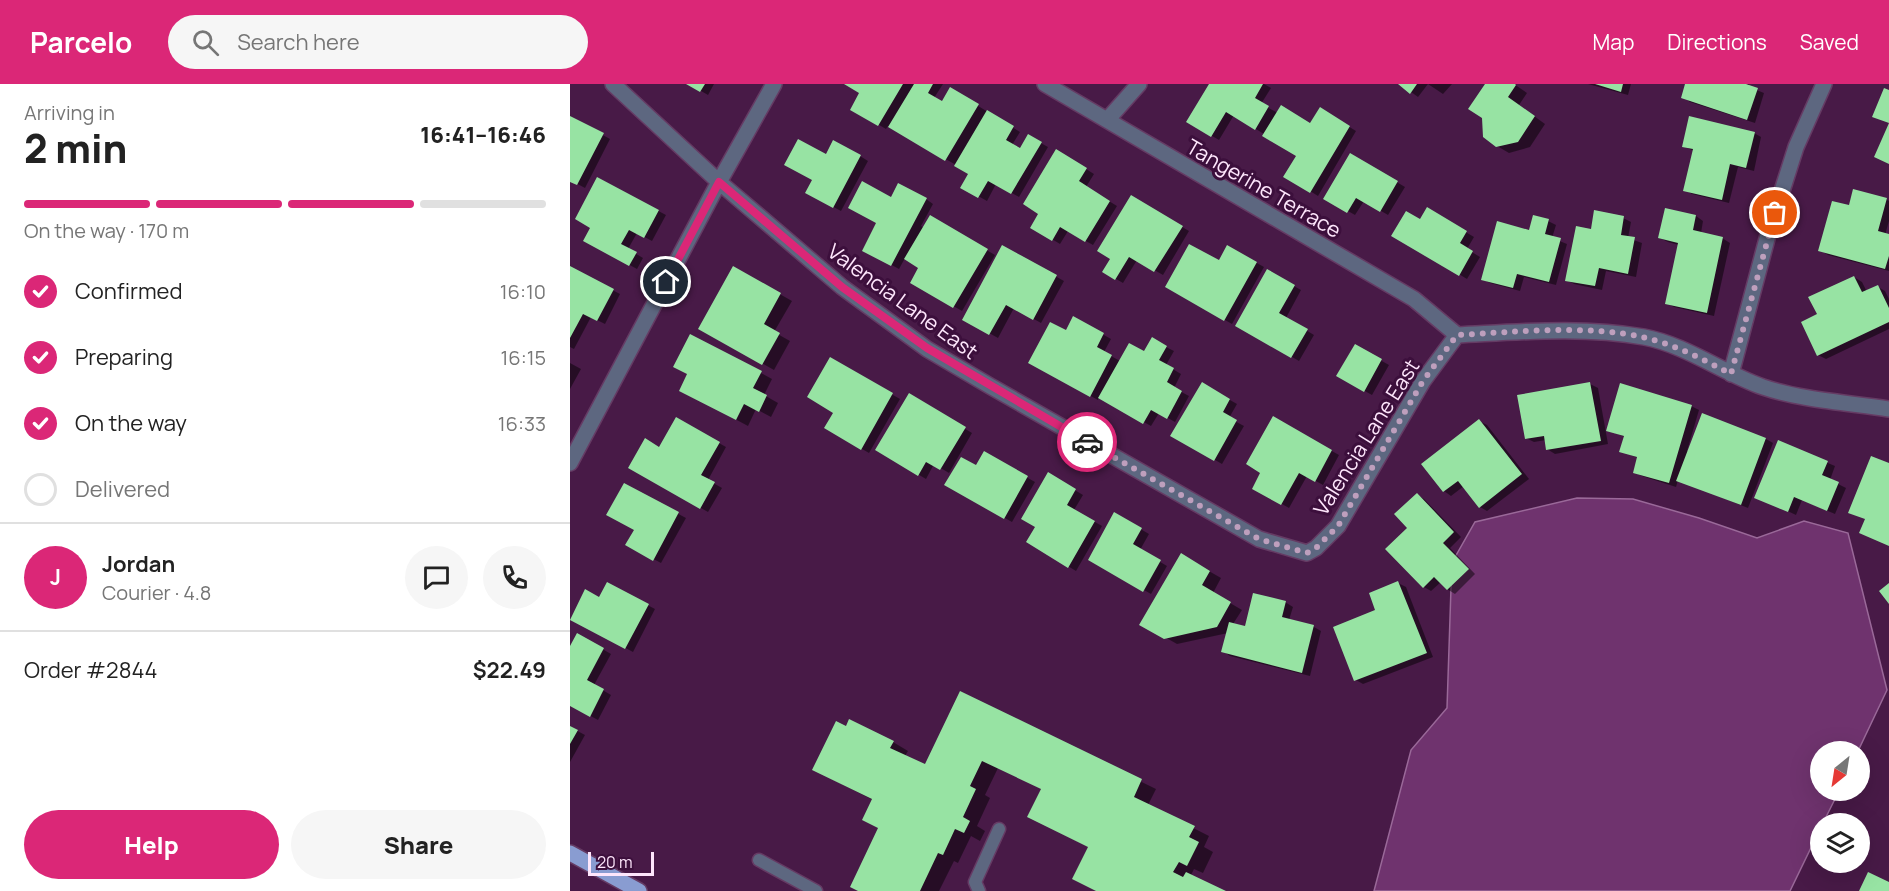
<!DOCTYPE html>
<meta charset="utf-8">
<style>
:root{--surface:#fff;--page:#f6f6f6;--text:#222;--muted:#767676;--line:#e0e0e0;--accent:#db2777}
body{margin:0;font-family:Manrope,sans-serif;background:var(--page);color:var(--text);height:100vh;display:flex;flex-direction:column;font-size:22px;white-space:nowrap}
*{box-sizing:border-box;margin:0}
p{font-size:20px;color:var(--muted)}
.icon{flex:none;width:33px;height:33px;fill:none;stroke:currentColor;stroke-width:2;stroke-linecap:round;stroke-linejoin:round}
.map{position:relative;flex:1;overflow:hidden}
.drawer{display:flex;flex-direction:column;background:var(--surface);width:570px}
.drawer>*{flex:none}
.needle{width:39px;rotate:210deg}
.controls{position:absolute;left:1240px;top:657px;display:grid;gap:12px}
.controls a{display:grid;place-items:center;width:60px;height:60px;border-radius:50%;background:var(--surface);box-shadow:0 6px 24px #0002;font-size:30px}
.scale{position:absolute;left:18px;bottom:15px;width:66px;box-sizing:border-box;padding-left:6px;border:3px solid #fee6fc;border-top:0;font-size:16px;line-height:21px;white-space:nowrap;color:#fee6fc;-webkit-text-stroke:4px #3c0f3c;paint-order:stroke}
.pin{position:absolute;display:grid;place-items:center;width:51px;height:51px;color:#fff;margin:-26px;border:3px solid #fff;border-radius:50%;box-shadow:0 2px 6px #0007}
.courier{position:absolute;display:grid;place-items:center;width:60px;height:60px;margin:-30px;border:4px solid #db2777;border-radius:50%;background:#fff;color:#222;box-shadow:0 2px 8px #0007}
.head em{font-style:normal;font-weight:800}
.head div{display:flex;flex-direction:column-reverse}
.head{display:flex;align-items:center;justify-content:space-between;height:102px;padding:0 24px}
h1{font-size:39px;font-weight:800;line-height:45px}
.bar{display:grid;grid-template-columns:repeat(4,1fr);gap:9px 6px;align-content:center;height:72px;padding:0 24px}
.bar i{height:8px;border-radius:4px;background:var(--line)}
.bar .active{background:var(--accent)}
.bar p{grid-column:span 4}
.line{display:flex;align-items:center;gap:15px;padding:0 24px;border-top:2px solid var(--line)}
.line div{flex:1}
.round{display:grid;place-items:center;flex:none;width:63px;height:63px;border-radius:32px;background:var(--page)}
ol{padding:0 24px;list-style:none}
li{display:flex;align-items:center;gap:18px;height:66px}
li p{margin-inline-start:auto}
li .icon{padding:6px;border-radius:50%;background:var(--accent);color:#fff;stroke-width:4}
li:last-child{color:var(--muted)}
li i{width:33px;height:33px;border:3px solid var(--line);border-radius:50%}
.cta{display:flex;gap:12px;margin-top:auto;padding:12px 24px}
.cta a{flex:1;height:69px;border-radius:36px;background:var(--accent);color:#fff;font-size:24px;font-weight:800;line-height:69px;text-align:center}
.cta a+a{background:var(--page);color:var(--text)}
header{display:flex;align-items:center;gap:36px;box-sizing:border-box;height:84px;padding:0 30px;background:var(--accent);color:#fff}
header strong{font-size:28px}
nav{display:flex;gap:33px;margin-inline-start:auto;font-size:21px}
.search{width:420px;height:54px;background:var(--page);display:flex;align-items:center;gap:15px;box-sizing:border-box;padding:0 21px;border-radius:33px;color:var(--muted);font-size:22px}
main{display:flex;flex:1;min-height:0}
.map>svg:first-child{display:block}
</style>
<header>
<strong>Parcelo</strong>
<div class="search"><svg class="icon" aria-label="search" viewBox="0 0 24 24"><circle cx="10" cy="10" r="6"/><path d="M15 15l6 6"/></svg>Search here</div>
<nav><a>Map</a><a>Directions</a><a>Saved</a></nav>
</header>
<main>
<section class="drawer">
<div class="head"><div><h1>2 min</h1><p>Arriving in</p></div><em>16:41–16:46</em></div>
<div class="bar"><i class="active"></i><i class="active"></i><i class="active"></i><i></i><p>On the way · 170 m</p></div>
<ol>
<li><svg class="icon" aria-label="check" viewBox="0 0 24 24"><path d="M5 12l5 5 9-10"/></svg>Confirmed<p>16:10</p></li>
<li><svg class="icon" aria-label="check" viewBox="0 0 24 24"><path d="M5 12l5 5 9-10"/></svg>Preparing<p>16:15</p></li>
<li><svg class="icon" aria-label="check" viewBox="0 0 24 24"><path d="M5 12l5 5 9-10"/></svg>On the way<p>16:33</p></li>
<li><i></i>Delivered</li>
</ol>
<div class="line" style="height:108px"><b class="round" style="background:var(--accent);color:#fff">J</b><div><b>Jordan</b><p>Courier · 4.8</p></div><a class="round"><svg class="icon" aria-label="chat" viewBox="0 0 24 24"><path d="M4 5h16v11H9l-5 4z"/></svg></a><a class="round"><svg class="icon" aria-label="phone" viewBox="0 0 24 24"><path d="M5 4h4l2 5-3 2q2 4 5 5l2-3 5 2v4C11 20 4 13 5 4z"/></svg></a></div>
<div class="line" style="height:78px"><div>Order #2844</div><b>$22.49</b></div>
<div class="cta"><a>Help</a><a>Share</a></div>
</section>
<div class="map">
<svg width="1319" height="807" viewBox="0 0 1319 807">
<rect width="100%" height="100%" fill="#481a47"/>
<path fill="#6f336e" stroke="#9a6999" stroke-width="1.5" d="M1007,414L1063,415L1129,434L1187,454L1234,437L1278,449L1317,606L1288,667L1251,668V706L1269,707L1253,739L1251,740V743L1220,807H804L841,666L877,624L881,504L884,475L905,438Z"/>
<path fill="#0007" d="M119,0H144L138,11Z
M277,0H373L364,14L373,19L381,5L450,48L442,61L450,66L458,52L478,63L449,113L426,100L417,117L392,103L400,89L318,42L316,45L282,25L291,9Z
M640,0H694L701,4L691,20L708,29L741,41L750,25L786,47L748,112L716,92L728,72L664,31L649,56L618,38Z
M830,0H858L848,13Z
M858,0H882L873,10Z
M917,0H944L957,9L949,21L975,40L960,63L939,69L927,62Z
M1018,0H1061L1058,11Z
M1117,0H1179V3L1194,9L1185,39L1120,18L1113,13Z
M0,33L40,55L15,104L0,96Z
M1184,49L1191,53L1184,87L1168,83L1159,119L1122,110L1115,106L1124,67L1113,62Z
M487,67L524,90L516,103L547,122L523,161L498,147L490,160L462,143L470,130Z
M781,71L835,103L818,131L794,117L785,131L755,114Z
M256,72H290L298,77L271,127L237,109Z
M28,95L96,131L82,157L67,149L58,165L73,174L67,185L15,157L22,143Z
M561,113L619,147L593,191L567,176L553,199L534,188L542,174Z
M321,115H356L363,120L351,142L354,144L360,133L425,171L392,227L342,198L350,183L335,174L329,185L294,166Z
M1316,115L1319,117V137L1315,151L1319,152V187L1258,171L1250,166L1280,123Z
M857,125L904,153L897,165L910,173L897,195L824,151L850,137Z
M1126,132L1133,137L1131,149L1152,154L1160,159L1144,232L1104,223L1096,219L1109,161L1098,158L1090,154Z
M1053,134L1061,138L1058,154L1072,159L1066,193L1036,187L1032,206L1004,200L997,196L1022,147Z
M978,137L986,141L982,154L997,160L986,201L954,193L950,207L920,199L913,195L960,148Z
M433,163L494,197L471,239L444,224L428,254L394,235Z
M658,163L694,183L662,240L597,203L649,178Z
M0,184L50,210L35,240L21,233L4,265L0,263Z
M164,184L222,217L204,248L220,257L204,286L130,244Z
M697,187L731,206L716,234L744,251L729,277L667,241Z
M1284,193L1292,198L1297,208L1308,203L1315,207L1319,215V245L1256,275L1248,271L1249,231Z
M504,234L541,255L534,268L550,277L575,269L582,256L604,267L596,281L611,290L604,304L619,312L605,338L589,329L581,342L529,313L528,316L460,279L496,248Z
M785,262L819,281L802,311L768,292Z
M260,275L330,315L299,369L256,344L265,328Z
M0,279L11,285L0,305Z
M191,289L202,295L194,311L208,319L201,333L186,325L178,342L120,311L119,290Z
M632,300L667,320L659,334L674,342L652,380L602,351Z
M1020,300L1028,304L1038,360L985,370L977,365L976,356L964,358L956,354Z
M339,311L402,349L379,389L364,380L356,395L307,366Z
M1121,322L1129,326L1117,367L1196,355L1203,359L1178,424L1108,396L1106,403L1072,392L1064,388L1068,374L1051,367L1055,353L1038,346Z
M703,334L769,371L753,401L737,392L719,424L684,404L692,388Z
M106,335L156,363L138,396L152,404L138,428L60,384L89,365Z
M909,337L917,341L959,395L917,427L910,423L894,402L881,412L874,407Z
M1208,358L1265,382L1260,396L1276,404L1265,430L1232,416L1226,431L1192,415Z
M414,369L465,398L442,438L376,401L406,384Z
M478,390L513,411L504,426L532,442L506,487L458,458L467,442Z
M54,401L116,434L91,479L57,461L66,445Z
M847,411L854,415L891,453L880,464L905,490L885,510L877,505L871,498L861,507L854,503L839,444Z
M545,430L579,450L570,466L597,482L581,510L520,475Z
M611,471L651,494L643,509L672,526L663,540L676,543L715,518L723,523L719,536L744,543L751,547L740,592L660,572L653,567L658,549L607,560L572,540Z
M828,499L836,503L863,573L793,600L786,596L807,527Z
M37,500L85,525L63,568L1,535L29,515Z
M8,551L41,570L24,601L41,611L28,636L0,621V566Z
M390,609L586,705L578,721L639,752L634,763L643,768L633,789L624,785L621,791L652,807H527L519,763L459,733L472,705L428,684L415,711L420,714L407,742L415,747L410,757L401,752L388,779L384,777L369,807H290L310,744L303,716L244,686L323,658L338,667L335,672L355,682Z
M0,643L15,651L0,678Z"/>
<path fill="#97e3a3" d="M116,0H135L130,8Z
M274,0H333L308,42L280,26L289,9Z
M344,0H363L358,9L372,17L380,3L409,20L375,77L318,43Z
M639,0H693L685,14L699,22L685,46L656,28L641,53L616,38Z
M828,0H847L840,10Z
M915,0H945L946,1L938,13L965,32L948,58L926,63L913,53L912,34L898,25Z
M1025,0H1053L1051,8Z
M1115,0H1176L1188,4L1177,36L1111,14Z
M1314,4L1319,6V80L1304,73L1319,39L1302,33Z
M711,21L740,39L750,23L780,42L740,109L713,93L726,72L692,52Z
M417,26L444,42L436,56L450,64L458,50L472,58L441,110L418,97L408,114L390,104L398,90L384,82Z
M0,32L34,49L7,101L0,98Z
M1119,32L1185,48L1176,84L1160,80L1152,116L1113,107L1123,65L1112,63Z
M228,55L256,70L263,56L291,71L263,124L235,109L242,96L214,81Z
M486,65L517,84L509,97L540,117L515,158L490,143L482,157L460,144L468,130L453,120Z
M780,69L828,97L810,128L786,114L777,129L753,115Z
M27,93L89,126L74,154L59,146L51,160L67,168L59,182L13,157L20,144L5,135Z
M292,97L321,113L328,99L357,114L321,182L292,167L306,139L278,124Z
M1283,105L1317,114L1308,147L1319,150V172L1315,185L1248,167L1262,117L1279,121Z
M561,111L613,142L584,188L559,173L545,196L532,188L540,175L527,167Z
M857,123L897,147L890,159L903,167L889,192L821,152L836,127L850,135Z
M1095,124L1126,131L1123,146L1153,153L1137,229L1095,220L1108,159L1088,154Z
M1024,126L1054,132L1051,151L1065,153L1058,190L1029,184L1025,202L995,197L1006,142L1021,145Z
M360,131L418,165L383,224L340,199L348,184L334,175Z
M963,131L979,135L975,150L991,154L979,198L947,190L943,204L911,196L927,137L959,146Z
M619,160L649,176L657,161L687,178L654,237L595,203Z
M432,161L487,191L463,236L436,221L419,251L392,236Z
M0,182L44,205L27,237L13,230L0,254Z
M163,182L211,209L194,240L210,249L192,281L128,245Z
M697,185L725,201L709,229L738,245L721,274L665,242Z
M1284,192L1292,208L1308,201L1319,224V238L1247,272L1231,238L1247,230L1238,213Z
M503,232L534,249L527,263L542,271L520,313L458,279L480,238L496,246Z
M120,250L192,287L183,304L197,311L189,328L174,320L166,336L109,307L117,290L103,283Z
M582,253L597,262L589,276L604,284L597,298L612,307L597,335L581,326L573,340L528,314L559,259L574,267Z
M785,260L812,275L794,308L766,292Z
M260,273L323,309L291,366L254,344L263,329L237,313Z
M632,298L660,315L653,328L667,336L644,377L600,352Z
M1020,298L1031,357L976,366L974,352L955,355L947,311Z
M1050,299L1122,321L1099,399L1063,389L1067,373L1049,368L1054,352L1036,347Z
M339,309L396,343L370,386L356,378L348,392L305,366Z
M1132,329L1196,354L1171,421L1106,397Z
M703,332L762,366L745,398L729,389L711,421L682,405L690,389L676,380Z
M106,333L150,358L131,391L145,398L130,425L58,384L75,354L89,363Z
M909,335L952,390L909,424L888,397L873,408L851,380Z
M1208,356L1258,377L1252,391L1269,398L1257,427L1224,413L1218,428L1184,414Z
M414,367L458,392L434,435L374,401L391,373L406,381Z
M1301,372L1319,379V462L1289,449L1295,435L1278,429Z
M478,388L506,405L497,421L525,437L498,484L456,458L465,443L451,435Z
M54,399L109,428L83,477L55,461L64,446L36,431Z
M847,409L884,448L873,459L899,485L877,506L864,493L853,504L815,465L837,444L824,430Z
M544,428L572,444L563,460L591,476L573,508L518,476Z
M611,469L640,487L632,501L661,518L647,543L594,555L569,541Z
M828,497L857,569L784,597L763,543L805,526L799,509Z
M37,498L79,520L55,565L0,536L15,505L29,513Z
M1319,499V520L1309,507Z
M683,509L716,517L712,533L744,541L732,589L651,568L659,538L675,542Z
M7,549L34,564L17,596L34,605L20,633L0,622V562Z
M390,607L572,695L564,713L625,742L619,753L629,758L617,782L609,778L603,788L613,793L616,788L656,807H526L502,795L518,763L457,733L471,705L412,677L400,702L406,705L393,733L400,737L394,749L385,745L373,771L368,769L350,807H288L280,803L308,744L292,736L302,715L242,686L266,637L276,642L279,635L324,657L320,664L355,680Z
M0,642L8,646L0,660Z
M1298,788L1319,798V807H1289Z"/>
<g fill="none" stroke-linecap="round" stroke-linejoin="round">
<defs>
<path id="service" d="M189,776L246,807
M409,807L405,798L429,745"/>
<path id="minor" d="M43,0L149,98L272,203L357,265L420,302L689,455L737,469L746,464L768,442L853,297L887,251C949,248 1013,242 1074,253C1116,261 1153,289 1193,303C1231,316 1279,319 1319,325
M475,0L844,215L887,251
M538,35L569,0
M1161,290L1198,151L1226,63L1254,0
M0,379L149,98L204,0"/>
<path id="primary" d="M0,769L69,807"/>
</defs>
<use href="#service" stroke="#653b64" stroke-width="15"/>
<use href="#minor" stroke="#653b64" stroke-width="18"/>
<use href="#primary" stroke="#653b64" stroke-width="18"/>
<use href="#service" stroke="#5d6780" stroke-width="12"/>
<use href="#minor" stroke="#5d6780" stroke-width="15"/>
<use href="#primary" stroke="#899cd1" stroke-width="15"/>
</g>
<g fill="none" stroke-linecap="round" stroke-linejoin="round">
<path stroke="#be9fbd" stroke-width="6" stroke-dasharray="0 10.8" d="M517,358L689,455L737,469L746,464L768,442L853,297L887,251C945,248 1019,240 1076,254C1106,261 1134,276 1161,290L1205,129"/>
<path stroke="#db2777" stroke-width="8" d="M96,198L149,98L272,203L357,264L517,358"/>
</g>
<g text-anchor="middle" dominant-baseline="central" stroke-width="6" stroke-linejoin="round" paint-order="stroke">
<g font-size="21" fill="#fee6fc" stroke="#3c0f3c">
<text transform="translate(694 104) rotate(30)">Tangerine Terrace</text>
<text transform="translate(333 217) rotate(36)">Valencia Lane East</text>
<text transform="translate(796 353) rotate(-58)">Valencia Lane East</text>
</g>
</g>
</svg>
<div class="controls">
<a><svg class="needle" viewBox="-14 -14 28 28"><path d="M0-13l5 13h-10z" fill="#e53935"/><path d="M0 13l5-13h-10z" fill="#767676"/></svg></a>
<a><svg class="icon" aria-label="layers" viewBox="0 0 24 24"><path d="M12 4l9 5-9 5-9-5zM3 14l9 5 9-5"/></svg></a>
</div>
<div class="scale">20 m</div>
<div class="pin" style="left:1205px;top:129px;background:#ea580c"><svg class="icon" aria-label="bag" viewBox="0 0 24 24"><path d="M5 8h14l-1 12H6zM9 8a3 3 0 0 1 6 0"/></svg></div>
<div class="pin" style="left:96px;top:198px;background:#1f2937"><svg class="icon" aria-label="home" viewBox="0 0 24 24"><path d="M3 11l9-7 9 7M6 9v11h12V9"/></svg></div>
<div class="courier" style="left:517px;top:358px"><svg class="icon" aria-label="car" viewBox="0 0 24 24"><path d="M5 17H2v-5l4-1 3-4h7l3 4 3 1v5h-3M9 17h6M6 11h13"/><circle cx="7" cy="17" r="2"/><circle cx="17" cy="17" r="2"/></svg></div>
</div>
</main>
